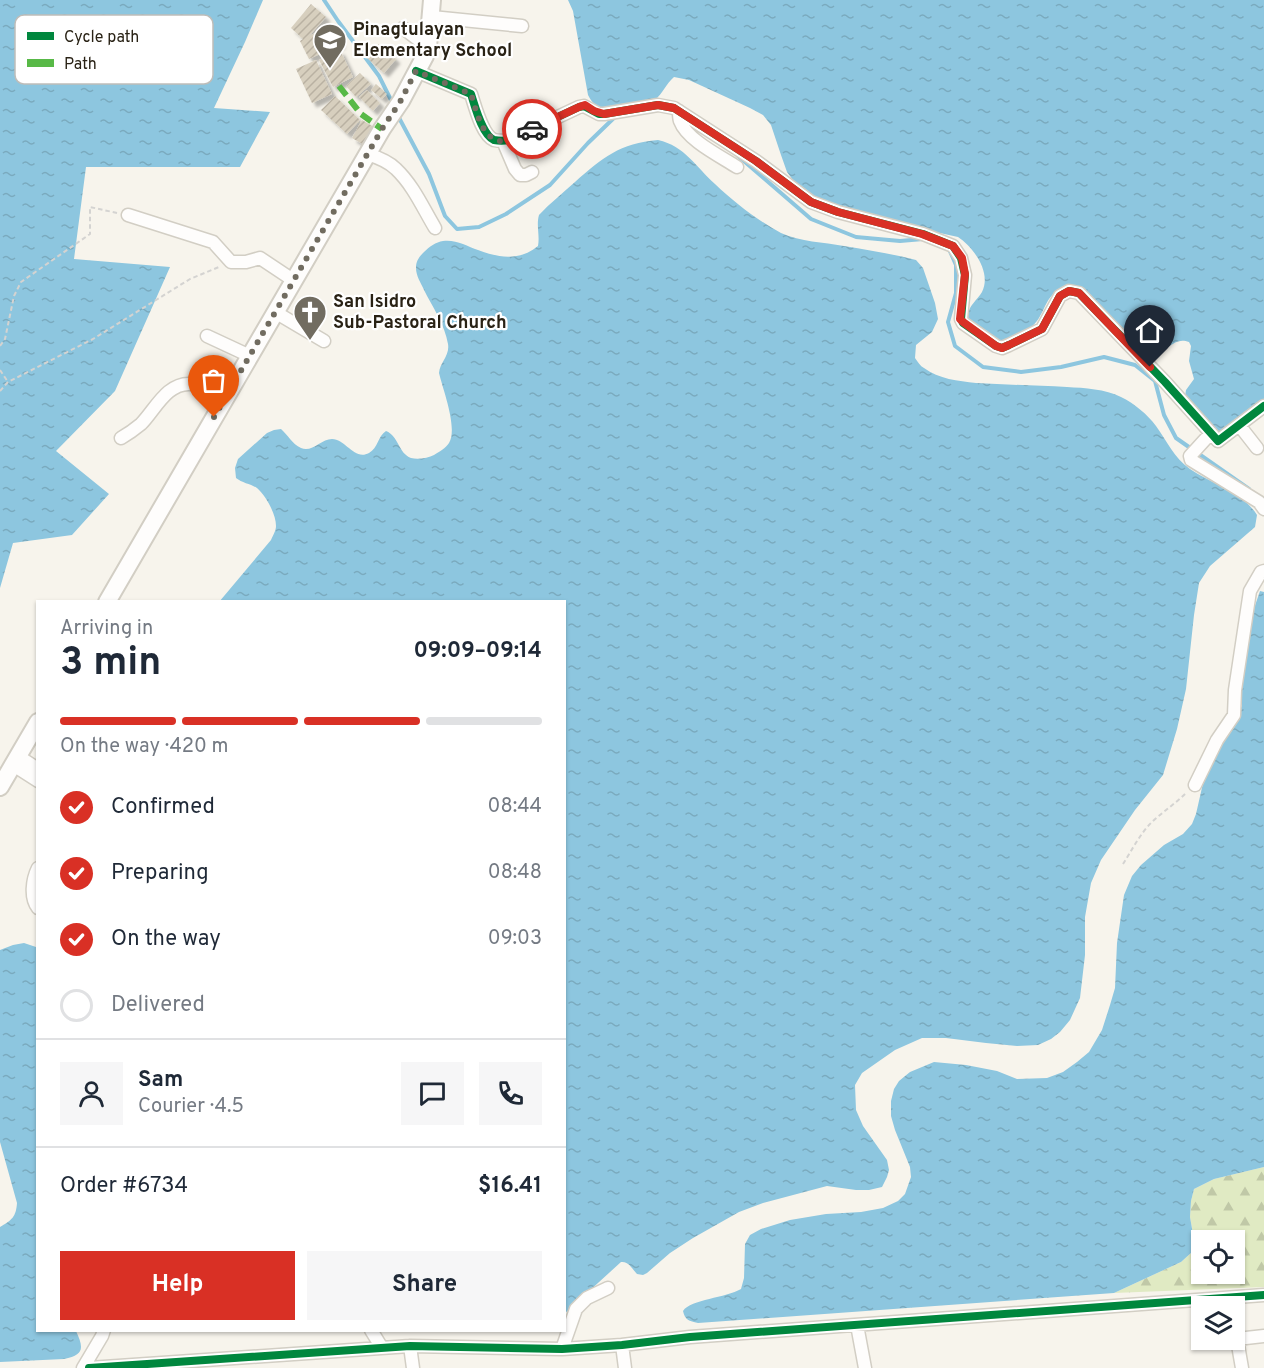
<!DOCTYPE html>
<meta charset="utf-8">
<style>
:root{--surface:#fff;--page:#f6f6f7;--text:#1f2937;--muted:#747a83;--line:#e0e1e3;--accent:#d93025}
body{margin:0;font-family:Overpass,sans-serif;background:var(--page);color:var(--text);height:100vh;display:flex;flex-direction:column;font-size:22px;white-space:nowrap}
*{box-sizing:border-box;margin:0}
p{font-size:20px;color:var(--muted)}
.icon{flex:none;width:33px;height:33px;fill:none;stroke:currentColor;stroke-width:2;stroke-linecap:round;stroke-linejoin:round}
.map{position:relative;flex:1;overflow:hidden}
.side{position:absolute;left:36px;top:600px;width:530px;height:732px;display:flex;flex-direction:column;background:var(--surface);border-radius:0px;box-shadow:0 2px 4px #0004}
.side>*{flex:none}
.tools{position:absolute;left:1191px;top:1230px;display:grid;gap:12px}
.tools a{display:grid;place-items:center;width:54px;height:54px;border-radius:0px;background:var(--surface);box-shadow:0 2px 4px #0004;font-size:30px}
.pin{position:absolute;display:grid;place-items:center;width:51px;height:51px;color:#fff;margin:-62px -26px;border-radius:50% 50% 50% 0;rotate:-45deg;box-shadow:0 0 6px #0007}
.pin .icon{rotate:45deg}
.courier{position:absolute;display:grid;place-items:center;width:60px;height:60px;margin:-30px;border:4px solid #d93025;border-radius:50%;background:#fff;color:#222;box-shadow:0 2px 8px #0007}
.headline em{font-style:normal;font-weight:700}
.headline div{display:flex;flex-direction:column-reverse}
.headline{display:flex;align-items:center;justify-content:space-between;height:102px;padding:0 24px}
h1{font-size:39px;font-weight:700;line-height:45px}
.bar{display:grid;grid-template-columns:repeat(4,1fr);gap:9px 6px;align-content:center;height:72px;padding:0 24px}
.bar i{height:8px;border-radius:4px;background:var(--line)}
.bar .active{background:var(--accent)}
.bar p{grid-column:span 4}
.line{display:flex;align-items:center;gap:15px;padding:0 24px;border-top:2px solid var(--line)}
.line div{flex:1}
.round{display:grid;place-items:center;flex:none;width:63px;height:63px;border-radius:0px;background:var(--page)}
ol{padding:0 24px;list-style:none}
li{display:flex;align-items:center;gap:18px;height:66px}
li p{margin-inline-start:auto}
li .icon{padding:6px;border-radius:50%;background:var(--accent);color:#fff;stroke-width:4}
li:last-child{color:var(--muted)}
li i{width:33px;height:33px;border:3px solid var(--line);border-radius:50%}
.action{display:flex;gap:12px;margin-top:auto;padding:12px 24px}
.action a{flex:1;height:69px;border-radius:0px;background:var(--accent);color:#fff;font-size:24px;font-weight:700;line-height:69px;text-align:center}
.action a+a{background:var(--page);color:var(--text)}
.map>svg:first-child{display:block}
</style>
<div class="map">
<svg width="1264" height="1368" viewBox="0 0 1264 1368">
<defs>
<pattern id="forest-firs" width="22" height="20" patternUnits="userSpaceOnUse" patternTransform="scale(1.5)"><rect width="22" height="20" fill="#e0eac3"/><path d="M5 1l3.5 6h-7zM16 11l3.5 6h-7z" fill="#c0c8a7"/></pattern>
<pattern id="water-ripples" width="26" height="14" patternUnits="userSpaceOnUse" patternTransform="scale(1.5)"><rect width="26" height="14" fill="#8dc6df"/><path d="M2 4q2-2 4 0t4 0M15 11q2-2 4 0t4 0" fill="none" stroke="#7aaabe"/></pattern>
<pattern id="building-hatch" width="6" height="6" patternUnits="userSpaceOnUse" patternTransform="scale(1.5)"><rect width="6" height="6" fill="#d7cfbe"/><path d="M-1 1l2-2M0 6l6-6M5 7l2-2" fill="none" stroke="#b9b1a2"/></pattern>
<filter id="shadow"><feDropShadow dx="4.5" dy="4.5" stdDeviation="1.5" flood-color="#0004"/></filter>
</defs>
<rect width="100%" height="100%" fill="#f7f4ec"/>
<path fill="url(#forest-firs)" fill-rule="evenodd" d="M1264,1167V1287L1114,1293L1181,1262L1191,1253L1194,1240L1190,1217L1191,1201L1194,1189L1214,1179ZM1202,1240H1234V1274H1202Z"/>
<path fill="url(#water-ripples)" d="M0,0H263L245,42L214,108L270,112L240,167H86L74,259L170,267L115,391L56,451L109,494L72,535L13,543L0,588Z
M568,0H1264V401L1223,431H1216L1185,396L1186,390L1194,379L1189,361L1191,346L1189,342C1170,335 1169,360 1141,347L1066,287C1047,294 1048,303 1039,318C1031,331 1014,340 999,342C992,337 973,328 969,320C964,309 977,301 982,292C992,272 973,247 958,237L885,221L823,203L796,184L787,172L781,155L771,125L763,115L750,108L689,80L674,77C666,84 663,93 655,100L605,109C596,106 592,103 588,95L573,11Z
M658,140C685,146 696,167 715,184C734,202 757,220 781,233C801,242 823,242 844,246C868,250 893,254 916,260L923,268L935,303L938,319L932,332L916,345L915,358C918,362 920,366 924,368C939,379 958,381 976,383C1006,385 1037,385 1067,387C1085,388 1105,389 1121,397C1134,403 1148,415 1156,426C1167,441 1174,458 1190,469C1212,484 1242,491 1257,515L1255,527L1210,566L1199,583L1194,615L1186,689L1177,729L1163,775L1135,810L1101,860L1091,883L1085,917V955L1080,998L1070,1020L1060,1032L1051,1039L1038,1045L1017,1046L986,1043L946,1038H922L895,1050L862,1073L855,1085L856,1110L863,1126L887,1160L889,1170L887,1177L882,1187L869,1190H856L827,1186L763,1203L739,1212L693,1238L670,1253L647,1273L643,1275L637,1274C632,1269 629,1261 621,1262L564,1314V602H219L271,540C273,535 276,531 276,526C276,514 266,496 257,488C251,484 242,483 236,478L235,468L238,459L267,433L274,430L281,429C288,435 292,444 301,448C312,453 321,439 332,439C346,439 354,461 369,453C378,448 378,436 386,431C399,436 398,453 411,458C418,460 428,458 434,455C439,452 446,448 449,443C458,428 443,390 439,373C440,362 450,356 448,344C445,325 432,306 424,290C421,283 416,276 416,268C416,261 419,257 424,252C429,247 436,242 443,241C455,239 467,246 478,250C499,258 520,261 538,246C540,235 536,225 539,215C550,203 563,193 575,182C602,158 620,143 658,140Z
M1260,591L1264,592V1167L1214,1179L1194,1189L1191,1201L1190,1217L1194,1240L1191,1253L1181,1262L1114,1293L698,1323C689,1321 685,1320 683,1311C691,1299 726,1298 741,1289L744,1278L745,1244L750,1235L761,1229L790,1220L826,1214L861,1212L883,1208L898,1201L905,1194L911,1177L910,1167L895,1130L891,1116V1101L894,1089L899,1081L910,1072L934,1062L966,1065L997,1071L1017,1079L1047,1078L1063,1072L1077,1062L1089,1052L1102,1030L1110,1005L1115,988L1117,943L1124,895L1132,876L1141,865L1164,845L1183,834L1192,824L1196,814L1206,770L1242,706L1240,689L1249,623Z
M24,943L36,947L38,950V1330L76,1331C84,1348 84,1355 64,1359L0,1362V1227C12,1220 16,1217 17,1203L0,1142V950L13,945Z"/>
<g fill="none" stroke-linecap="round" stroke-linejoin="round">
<path stroke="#8dc6df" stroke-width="4" d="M324,0L338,21L379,76L393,104
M397,114L429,174L445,216L457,229L479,227L506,214L550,185L588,143L617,115
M738,156L811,219L856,237L900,241L923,239
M949,249L956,265V293L948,322L955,346L983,367L1021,372L1061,367L1104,357L1135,365L1155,381L1164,415L1176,438L1249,489"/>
</g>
<path fill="url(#building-hatch)" filter="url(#shadow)" d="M311,4L326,17L309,36L332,25L341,44L309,59L300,41L303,39L291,28Z
M379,44L396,59L384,73L367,58Z
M340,50L353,77L333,87L319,60Z
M316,60L332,94L312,103L296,69Z
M360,73L371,84L356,97L346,86Z
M376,84L387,94L382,99L371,90Z
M367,90L380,103L373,111L359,97Z
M335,96L360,120L347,134L321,110Z
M362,120L374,127L364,145L352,138Z"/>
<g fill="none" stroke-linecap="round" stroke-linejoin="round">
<defs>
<path id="minor" d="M432,17L522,26
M403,28L428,47
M416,71L471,94C475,106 482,135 494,140C499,141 504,141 509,140L579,107L584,106L599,114H604L658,105L674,108L756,161L811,202L838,212L923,234L953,246L961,258L965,275L961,319L963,323L996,346L1002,348L1009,345L1042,329L1060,296L1069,291L1079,293L1165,382L1218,441L1264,406
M679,111C679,114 679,118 680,121C687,140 720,156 737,167
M503,141L515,169L520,175H526L532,172
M367,154C377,157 388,161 396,169C413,185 423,208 435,228
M128,215L213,242L231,262H246L260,258L293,280
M275,312L324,341
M207,336L250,356
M1239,425L1257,448
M1211,433L1190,456L1191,460L1259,502L1264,509
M121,438C128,434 135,429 141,424C155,410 167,382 191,384C202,384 215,392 226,397
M18,756L38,769
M13,765L38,781
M1195,785L1217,740L1234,715L1235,690L1250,591L1261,572L1264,571
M38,868C32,880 30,898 38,908
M1234,1322L1242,1368
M857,1325L865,1368
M371,1330L382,1348
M1237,1339L1264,1336
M622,1345L625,1368
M410,1346L413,1368
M562,1349L576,1309L587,1298L608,1288
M83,1368L102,1336L104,1330
M89,1368L410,1346L562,1349L622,1345L690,1337L1264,1295"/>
<path id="major" d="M107,602L382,129L401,101L425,56L428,47L432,0
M0,787L38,722"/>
</defs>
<use href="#minor" stroke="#d2cec4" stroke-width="15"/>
<use href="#major" stroke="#d2cec4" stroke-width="20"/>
<path stroke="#d4d3d1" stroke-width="2" stroke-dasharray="4.5 3" stroke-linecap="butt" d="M0,346L5,339L14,296L21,282L90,234V207L117,213
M0,370L8,382
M0,391L8,382L93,339L190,279L219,267
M1123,864C1132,850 1141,832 1153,821C1164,811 1176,803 1186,793"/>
<use href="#minor" stroke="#fefdfc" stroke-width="12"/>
<use href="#major" stroke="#fefdfc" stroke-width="16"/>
<path stroke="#58b947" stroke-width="6" stroke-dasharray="12 6" stroke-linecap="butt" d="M339,86L361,114L382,129"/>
<defs>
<path id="cycleway" d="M416,71L471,94C475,106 482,135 494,140C499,141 504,141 509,140L579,107L584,106L599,114H604L658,105L674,108L756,161L811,202L838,212L923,234L953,246L961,258L965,275L961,319L963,323L996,346L1002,348L1009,345L1042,329L1060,296L1069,291L1079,293L1165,382L1218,441L1264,406
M89,1368L410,1346L562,1349L622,1345L690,1337L1264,1295"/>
</defs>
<use href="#cycleway" stroke="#fff" stroke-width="11"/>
<use href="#cycleway" stroke="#00873e" stroke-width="8"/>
</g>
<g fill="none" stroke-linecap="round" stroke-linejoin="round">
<path stroke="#716c60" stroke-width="6" stroke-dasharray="0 10.8" d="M214,417L382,129L400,102L416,71L471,94C477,112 483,148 510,140C517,138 525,133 532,129"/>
<path stroke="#d93025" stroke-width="8" d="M532,129L579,107L585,105L594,111L604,114L658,105L674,108L756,161L811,202L838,212L922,234L953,246L962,258L965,274L960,319L963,322L996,346L1002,348L1009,345L1042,329L1060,296L1069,291L1079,293L1150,367"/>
</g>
<defs>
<symbol id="school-pin" viewBox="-11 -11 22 30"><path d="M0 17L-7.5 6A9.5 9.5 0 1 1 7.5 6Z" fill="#716c60" stroke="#fff"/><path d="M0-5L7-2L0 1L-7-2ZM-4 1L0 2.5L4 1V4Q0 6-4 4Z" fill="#fff"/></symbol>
<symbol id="church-pin" viewBox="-11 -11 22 30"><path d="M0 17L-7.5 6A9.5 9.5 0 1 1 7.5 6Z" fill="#716c60" stroke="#fff"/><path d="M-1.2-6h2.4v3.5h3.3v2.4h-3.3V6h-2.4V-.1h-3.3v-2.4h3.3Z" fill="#fff"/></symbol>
</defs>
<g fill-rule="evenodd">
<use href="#school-pin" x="311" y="21" width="38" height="52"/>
<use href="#church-pin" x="291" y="293" width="38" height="52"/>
</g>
<g text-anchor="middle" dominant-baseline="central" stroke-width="4.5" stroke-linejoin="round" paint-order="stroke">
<g font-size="18" font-weight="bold" fill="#292215" stroke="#fff" text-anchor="start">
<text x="353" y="30">Pinagtulayan<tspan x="353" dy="21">Elementary School</tspan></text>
<text x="333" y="302">San Isidro<tspan x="333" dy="21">Sub-Pastoral Church</tspan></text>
</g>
</g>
<rect x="15" y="15" width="198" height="69" rx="9" fill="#fff" stroke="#bfbdb9" stroke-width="1.5"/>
<rect x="27" y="32" width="27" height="8" fill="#00873e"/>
<rect x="27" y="59" width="27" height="8" fill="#58b947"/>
<g font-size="16" fill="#292215">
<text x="64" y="42">Cycle path</text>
<text x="64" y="69">Path</text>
</g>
</svg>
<div class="tools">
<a><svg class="icon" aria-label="locate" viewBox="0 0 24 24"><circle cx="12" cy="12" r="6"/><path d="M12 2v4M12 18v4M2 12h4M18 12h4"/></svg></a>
<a><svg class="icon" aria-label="layers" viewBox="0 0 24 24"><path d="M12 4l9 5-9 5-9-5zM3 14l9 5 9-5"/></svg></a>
</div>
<div class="pin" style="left:214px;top:417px;background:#ea580c"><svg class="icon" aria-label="bag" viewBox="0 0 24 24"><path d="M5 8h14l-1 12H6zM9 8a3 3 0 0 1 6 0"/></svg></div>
<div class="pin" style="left:1150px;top:367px;background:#1f2937"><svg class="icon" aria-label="home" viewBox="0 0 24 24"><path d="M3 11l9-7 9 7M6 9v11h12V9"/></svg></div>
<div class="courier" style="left:532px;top:129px"><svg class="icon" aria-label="car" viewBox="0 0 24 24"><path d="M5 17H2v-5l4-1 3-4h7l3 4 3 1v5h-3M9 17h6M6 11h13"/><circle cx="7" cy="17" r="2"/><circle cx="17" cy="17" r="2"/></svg></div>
<section class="side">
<div class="headline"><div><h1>3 min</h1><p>Arriving in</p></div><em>09:09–09:14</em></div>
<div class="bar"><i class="active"></i><i class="active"></i><i class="active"></i><i></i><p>On the way · 420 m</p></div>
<ol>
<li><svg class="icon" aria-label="check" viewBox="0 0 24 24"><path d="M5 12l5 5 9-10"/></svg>Confirmed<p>08:44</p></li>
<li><svg class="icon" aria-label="check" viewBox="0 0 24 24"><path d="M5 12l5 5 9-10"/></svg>Preparing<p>08:48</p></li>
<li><svg class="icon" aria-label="check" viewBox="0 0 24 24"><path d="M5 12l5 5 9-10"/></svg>On the way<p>09:03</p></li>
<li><i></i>Delivered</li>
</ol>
<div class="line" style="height:108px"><a class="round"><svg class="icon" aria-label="person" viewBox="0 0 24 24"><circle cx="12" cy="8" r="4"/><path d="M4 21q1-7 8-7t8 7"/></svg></a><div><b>Sam</b><p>Courier · 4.5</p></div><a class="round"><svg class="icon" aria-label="chat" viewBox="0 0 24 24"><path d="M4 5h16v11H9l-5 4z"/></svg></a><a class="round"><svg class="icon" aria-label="phone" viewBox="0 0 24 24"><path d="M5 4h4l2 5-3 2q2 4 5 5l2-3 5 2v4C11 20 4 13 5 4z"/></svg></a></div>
<div class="line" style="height:78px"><div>Order #6734</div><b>$16.41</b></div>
<div class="action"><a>Help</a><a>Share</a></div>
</section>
</div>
